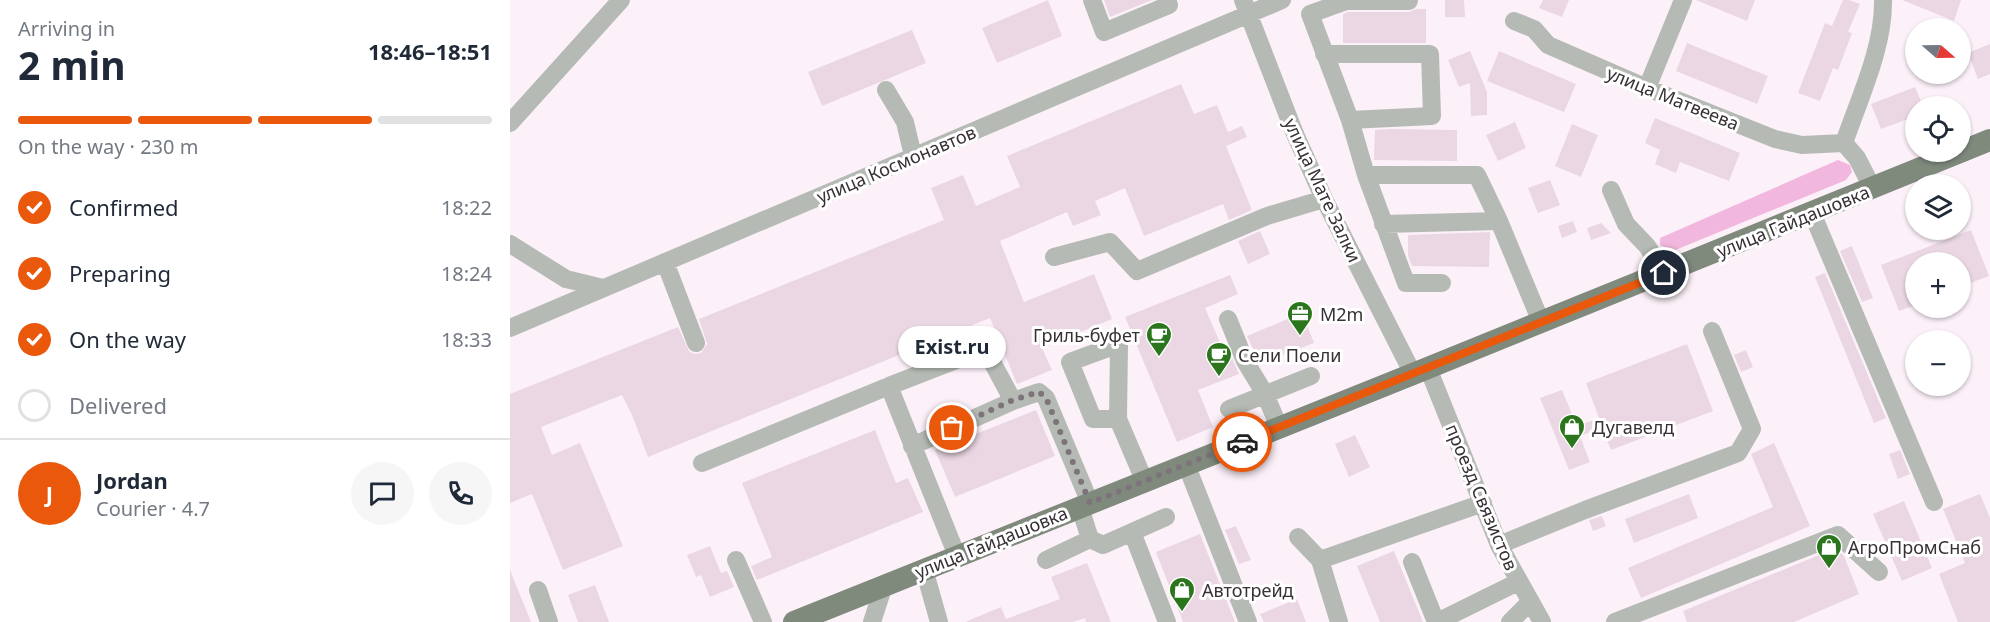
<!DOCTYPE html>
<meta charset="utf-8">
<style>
:root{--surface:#fff;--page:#f6f6f7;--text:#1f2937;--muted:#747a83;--line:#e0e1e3;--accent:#ea580c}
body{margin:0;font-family:"Noto Sans",sans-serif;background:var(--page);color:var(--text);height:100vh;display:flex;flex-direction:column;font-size:22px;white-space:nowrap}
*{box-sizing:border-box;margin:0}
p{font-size:20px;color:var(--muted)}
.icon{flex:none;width:33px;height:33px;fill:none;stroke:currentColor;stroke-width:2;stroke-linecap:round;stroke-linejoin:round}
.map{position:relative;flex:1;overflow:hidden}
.panel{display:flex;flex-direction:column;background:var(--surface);width:510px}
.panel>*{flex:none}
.needle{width:39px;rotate:110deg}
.buttons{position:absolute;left:1395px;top:18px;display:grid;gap:12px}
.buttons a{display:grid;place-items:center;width:66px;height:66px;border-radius:50%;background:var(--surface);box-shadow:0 2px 4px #0004;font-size:30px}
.pin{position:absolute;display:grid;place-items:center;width:51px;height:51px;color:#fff;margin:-26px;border:3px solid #fff;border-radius:50%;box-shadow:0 2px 6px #0007}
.courier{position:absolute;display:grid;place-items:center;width:60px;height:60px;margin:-30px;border:4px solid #ea580c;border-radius:50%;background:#fff;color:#222;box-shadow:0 2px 8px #0007}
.bubble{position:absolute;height:42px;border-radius:21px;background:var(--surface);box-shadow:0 2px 4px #0004;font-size:20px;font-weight:700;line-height:42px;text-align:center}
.head em{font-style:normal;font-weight:700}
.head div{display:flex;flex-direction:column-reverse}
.head{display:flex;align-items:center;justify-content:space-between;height:102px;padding:0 18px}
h1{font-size:39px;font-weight:700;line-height:45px}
.bar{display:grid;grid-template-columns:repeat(4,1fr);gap:9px 6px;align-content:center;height:72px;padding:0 18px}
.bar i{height:8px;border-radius:4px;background:var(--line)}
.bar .current{background:var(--accent)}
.bar p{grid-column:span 4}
.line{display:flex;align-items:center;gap:15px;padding:0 18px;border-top:2px solid var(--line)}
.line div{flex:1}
.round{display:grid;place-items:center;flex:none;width:63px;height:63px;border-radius:32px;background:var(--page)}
ol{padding:0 18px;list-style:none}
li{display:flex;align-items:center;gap:18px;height:66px}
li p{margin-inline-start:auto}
li .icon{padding:6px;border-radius:50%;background:var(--accent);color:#fff;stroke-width:4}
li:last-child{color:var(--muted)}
li i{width:33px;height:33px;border:3px solid var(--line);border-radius:50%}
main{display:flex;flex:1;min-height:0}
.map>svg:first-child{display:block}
</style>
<main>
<section class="panel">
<div class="head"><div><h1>2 min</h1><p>Arriving in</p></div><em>18:46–18:51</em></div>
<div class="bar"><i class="current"></i><i class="current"></i><i class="current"></i><i></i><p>On the way · 230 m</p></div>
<ol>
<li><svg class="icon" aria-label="check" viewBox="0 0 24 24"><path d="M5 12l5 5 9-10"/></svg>Confirmed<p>18:22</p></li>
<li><svg class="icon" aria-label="check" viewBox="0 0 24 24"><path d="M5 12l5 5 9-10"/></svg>Preparing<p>18:24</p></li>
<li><svg class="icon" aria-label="check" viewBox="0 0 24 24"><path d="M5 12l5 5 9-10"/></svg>On the way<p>18:33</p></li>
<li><i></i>Delivered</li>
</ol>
<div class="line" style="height:108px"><b class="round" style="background:var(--accent);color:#fff">J</b><div><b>Jordan</b><p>Courier · 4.7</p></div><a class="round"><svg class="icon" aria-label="chat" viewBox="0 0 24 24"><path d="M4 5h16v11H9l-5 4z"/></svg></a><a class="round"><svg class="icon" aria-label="phone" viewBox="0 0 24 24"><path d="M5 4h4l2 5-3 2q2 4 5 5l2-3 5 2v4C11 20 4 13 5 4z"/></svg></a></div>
</section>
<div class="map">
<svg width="1480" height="622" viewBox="0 0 1480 622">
<rect width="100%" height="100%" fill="#fdf1f9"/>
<path fill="#f2b7de" d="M1328,160L1340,165L1342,172L1336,180L1163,251L1150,245V238Z"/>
<path fill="#ead7e3" d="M538,0L552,36L487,63L472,28Z
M594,0H642L600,17Z
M935,0H954L955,17H935Z
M1033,0H1059L1052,17L1029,8Z
M1186,0H1245L1237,21Z
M1333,0H1339L1350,4L1338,32L1342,33L1328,70L1323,68L1310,101L1288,93L1315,23L1322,26Z
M1392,0H1451L1444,21Z
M906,9H916V43H833V14L838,12H899Z
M402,30L416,63L312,106L298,72Z
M1177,43L1258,76L1247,104L1166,71Z
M1480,44V74L1468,79L1458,53Z
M960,51L977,92V115L961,116L960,83L949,87L938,60Z
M989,51L1066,84L1054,112L977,81Z
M671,84L684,114L707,105L718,132L732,126L737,137L716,146L742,210L719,220L713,204L634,236L615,188L585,201L591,215L563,226L557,212L490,241L514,302L584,274L602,319L532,348L542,370L507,384L480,318L138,457L122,415L112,395L31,427L42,455L70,443L113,546L53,570L22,494L0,503V394L168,327L179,351L184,354L191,353L197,344L189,319L434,220L421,188L453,175L466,206L510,187L497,156Z
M1405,87L1413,106H1406V116L1371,129L1361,104Z
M1145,118L1230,153L1219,181L1170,162L1166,173L1145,164L1150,150L1135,143Z
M1005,122L1016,148L988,161L976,135Z
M1062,124L1088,135L1071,177L1045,166Z
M882,129L947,130V161L864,160L865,130Z
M1040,180L1050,205L1028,213L1018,188Z
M1063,221L1067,232L1052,238L1048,226Z
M1091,223L1101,233L1081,240L1077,228Z
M1461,230L1479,276L1450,287V262H1406V305L1389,311L1371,265Z
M750,231L760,254L738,264L728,241Z
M980,232L979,267L902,266L898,256V235Z
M1342,246L1363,298L1352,302L1330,251Z
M1315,273L1376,418L1364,423L1305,277Z
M720,275L728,294L695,308L711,345L716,344L729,374L688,390L703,427L667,442L615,317Z
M792,313L804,343L750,364L737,336Z
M1177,344L1203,411L1101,450L1092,428L1070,436L1080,462L1059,470L1030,398L1052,390L1067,426L1089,418L1076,383Z
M1236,350L1243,367L1231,372L1224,355Z
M526,410L545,456L445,497L425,450Z
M365,430L386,483L398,478L413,512L247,580L241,566L262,557L232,483Z
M845,435L860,467L839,477L825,444Z
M1264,443L1300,526L1131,598L1118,568L1263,507L1241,454Z
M1390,450L1400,474L1388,479L1379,454Z
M1179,494L1188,518L1124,543L1115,519Z
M1470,494L1480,518V622H1448L1429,574L1455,563L1433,509Z
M1394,501L1422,568L1392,581L1363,514Z
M1092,516L1096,526L1083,531L1079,520Z
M726,526L741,560L729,564L715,530Z
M690,534L725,622H673L646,552Z
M200,546L211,573L217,571L224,587L200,597L191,575L186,577L177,555Z
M1326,548L1334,556L1349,594L1284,622H1177L1173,611Z
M884,551L913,622H870L847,566Z
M577,563L601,622H576L575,618L563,622H455L491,607L496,619L550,599L541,577Z
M0,571V570L21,622H0Z
M85,585L99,622H68L58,595Z
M787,599L796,622H754L750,614Z"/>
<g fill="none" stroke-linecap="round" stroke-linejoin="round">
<path stroke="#b5bbb4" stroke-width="18" d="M582,0L594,32L659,5L657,0
M733,0L785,134L814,199L903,374
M899,1H836L800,14L840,120L856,175L896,283H932
M1004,21L1024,29L1038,45L1137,88L1265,139L1292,145L1334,143
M814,54H920L922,116L840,120
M1137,88L1173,0
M376,90L395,122L403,156
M0,123L111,0
M856,175H967L989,221L1031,322
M1363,189L1347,158L1334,143C1349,99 1374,47 1373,0
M1101,190L1116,224L1137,246L1154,272
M1302,213L1424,502
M873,224L989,221
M0,244L56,279L93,288
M544,257L600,242L627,271L757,216L814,199
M155,262L186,343
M718,319L735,361L755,394L769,427
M0,328L772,0
M473,345L503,401
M918,368L989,545L1032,622
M379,386L446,360
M719,409L801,376
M608,419H583L560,362L609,344L608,419L634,480
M402,446L503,401L529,392L536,398L580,503
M192,463L379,386L447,556
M676,464L738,622
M622,532L657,622
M788,537L810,560L973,503
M580,539L593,545L656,517
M989,545L1075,510L1228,453L1242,429L1202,331
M226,560L253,622
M536,560L580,539L570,507
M810,560L829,622
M902,562L926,622
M414,569L429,622
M28,590L39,622
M362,622L374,585
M927,622L1008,582
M1000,622L1020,602L1027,613
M1105,622L1328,535L1369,572"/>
<path stroke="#7f8a7d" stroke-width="22" d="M284,622L903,374L1480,140"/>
</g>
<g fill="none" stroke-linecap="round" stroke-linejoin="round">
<path stroke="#7c747a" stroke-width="6" stroke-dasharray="0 10.8" d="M442,428L503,400L529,392L536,398L580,503L732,442"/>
<path stroke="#ea580c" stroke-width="8" d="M732,442L1154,273"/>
</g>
<defs>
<symbol id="office-pin" viewBox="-11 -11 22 30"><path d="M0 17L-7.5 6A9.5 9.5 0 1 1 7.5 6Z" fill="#2b761c" stroke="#fff"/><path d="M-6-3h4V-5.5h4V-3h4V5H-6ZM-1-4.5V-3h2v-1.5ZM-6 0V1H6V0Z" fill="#fff"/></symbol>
<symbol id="cafe-pin" viewBox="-11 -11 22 30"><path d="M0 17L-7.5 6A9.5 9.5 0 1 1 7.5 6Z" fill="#2b761c" stroke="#fff"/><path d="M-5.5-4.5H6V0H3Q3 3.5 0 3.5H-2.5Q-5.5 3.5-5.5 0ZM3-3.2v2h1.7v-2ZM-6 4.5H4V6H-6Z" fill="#fff"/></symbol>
<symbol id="shop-pin" viewBox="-11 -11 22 30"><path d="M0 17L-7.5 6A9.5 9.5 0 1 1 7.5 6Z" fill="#2b761c" stroke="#fff"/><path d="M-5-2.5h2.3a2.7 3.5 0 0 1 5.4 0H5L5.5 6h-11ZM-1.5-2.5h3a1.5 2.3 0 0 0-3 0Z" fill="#fff"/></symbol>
</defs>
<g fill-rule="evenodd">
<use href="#office-pin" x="775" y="299" width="30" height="40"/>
<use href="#cafe-pin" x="634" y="320" width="30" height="40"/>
<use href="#cafe-pin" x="694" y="340" width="30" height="40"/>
<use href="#shop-pin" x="1047" y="412" width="30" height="40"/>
<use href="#shop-pin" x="1304" y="532" width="30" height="40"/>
<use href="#shop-pin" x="657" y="575" width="30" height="40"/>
</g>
<g text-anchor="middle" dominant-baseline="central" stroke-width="6" stroke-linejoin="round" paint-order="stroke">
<g font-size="18" fill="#373035" stroke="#fff">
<text transform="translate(1163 98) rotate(22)">улица Матвеева</text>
<text transform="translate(386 164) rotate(-23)">улица Космонавтов</text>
<text transform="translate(813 190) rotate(65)">улица Мате Залки</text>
<text transform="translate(1283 221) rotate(-22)">улица Гайдашовка</text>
<text transform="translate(972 497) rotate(67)">проезд Связистов</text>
<text transform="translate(481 542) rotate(-22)">улица Гайдашовка</text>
</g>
<g font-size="18" fill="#373035" stroke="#fff" text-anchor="start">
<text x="810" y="314">М2m</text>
<text x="630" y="335" text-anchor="end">Гриль-буфет</text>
<text x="728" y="355">Сели Поели</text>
<text x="1082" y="427">Дугавелд</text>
<text x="1338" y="547">АгроПромСнаб</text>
<text x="692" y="590">Автотрейд</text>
</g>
</g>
</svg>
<div class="buttons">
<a><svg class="needle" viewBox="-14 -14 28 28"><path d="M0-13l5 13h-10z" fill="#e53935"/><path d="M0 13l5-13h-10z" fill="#747a83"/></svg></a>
<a><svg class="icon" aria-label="locate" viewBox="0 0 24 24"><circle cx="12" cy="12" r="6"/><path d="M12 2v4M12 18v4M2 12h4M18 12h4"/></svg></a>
<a><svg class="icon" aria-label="layers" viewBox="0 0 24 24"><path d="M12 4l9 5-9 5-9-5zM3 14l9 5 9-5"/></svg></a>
<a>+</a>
<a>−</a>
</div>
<div class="pin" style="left:442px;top:428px;background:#ea580c"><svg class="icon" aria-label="bag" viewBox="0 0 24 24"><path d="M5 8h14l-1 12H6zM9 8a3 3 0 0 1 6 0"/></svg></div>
<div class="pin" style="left:1154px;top:273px;background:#1f2937"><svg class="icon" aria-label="home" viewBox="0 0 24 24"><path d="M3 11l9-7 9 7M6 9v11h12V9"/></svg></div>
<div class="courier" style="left:732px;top:442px"><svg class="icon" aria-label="car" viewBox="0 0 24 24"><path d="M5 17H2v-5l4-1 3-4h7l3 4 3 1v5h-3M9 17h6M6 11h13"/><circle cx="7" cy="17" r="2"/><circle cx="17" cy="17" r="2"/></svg></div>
<div class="bubble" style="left:388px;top:326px;width:108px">Exist.ru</div>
</div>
</main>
